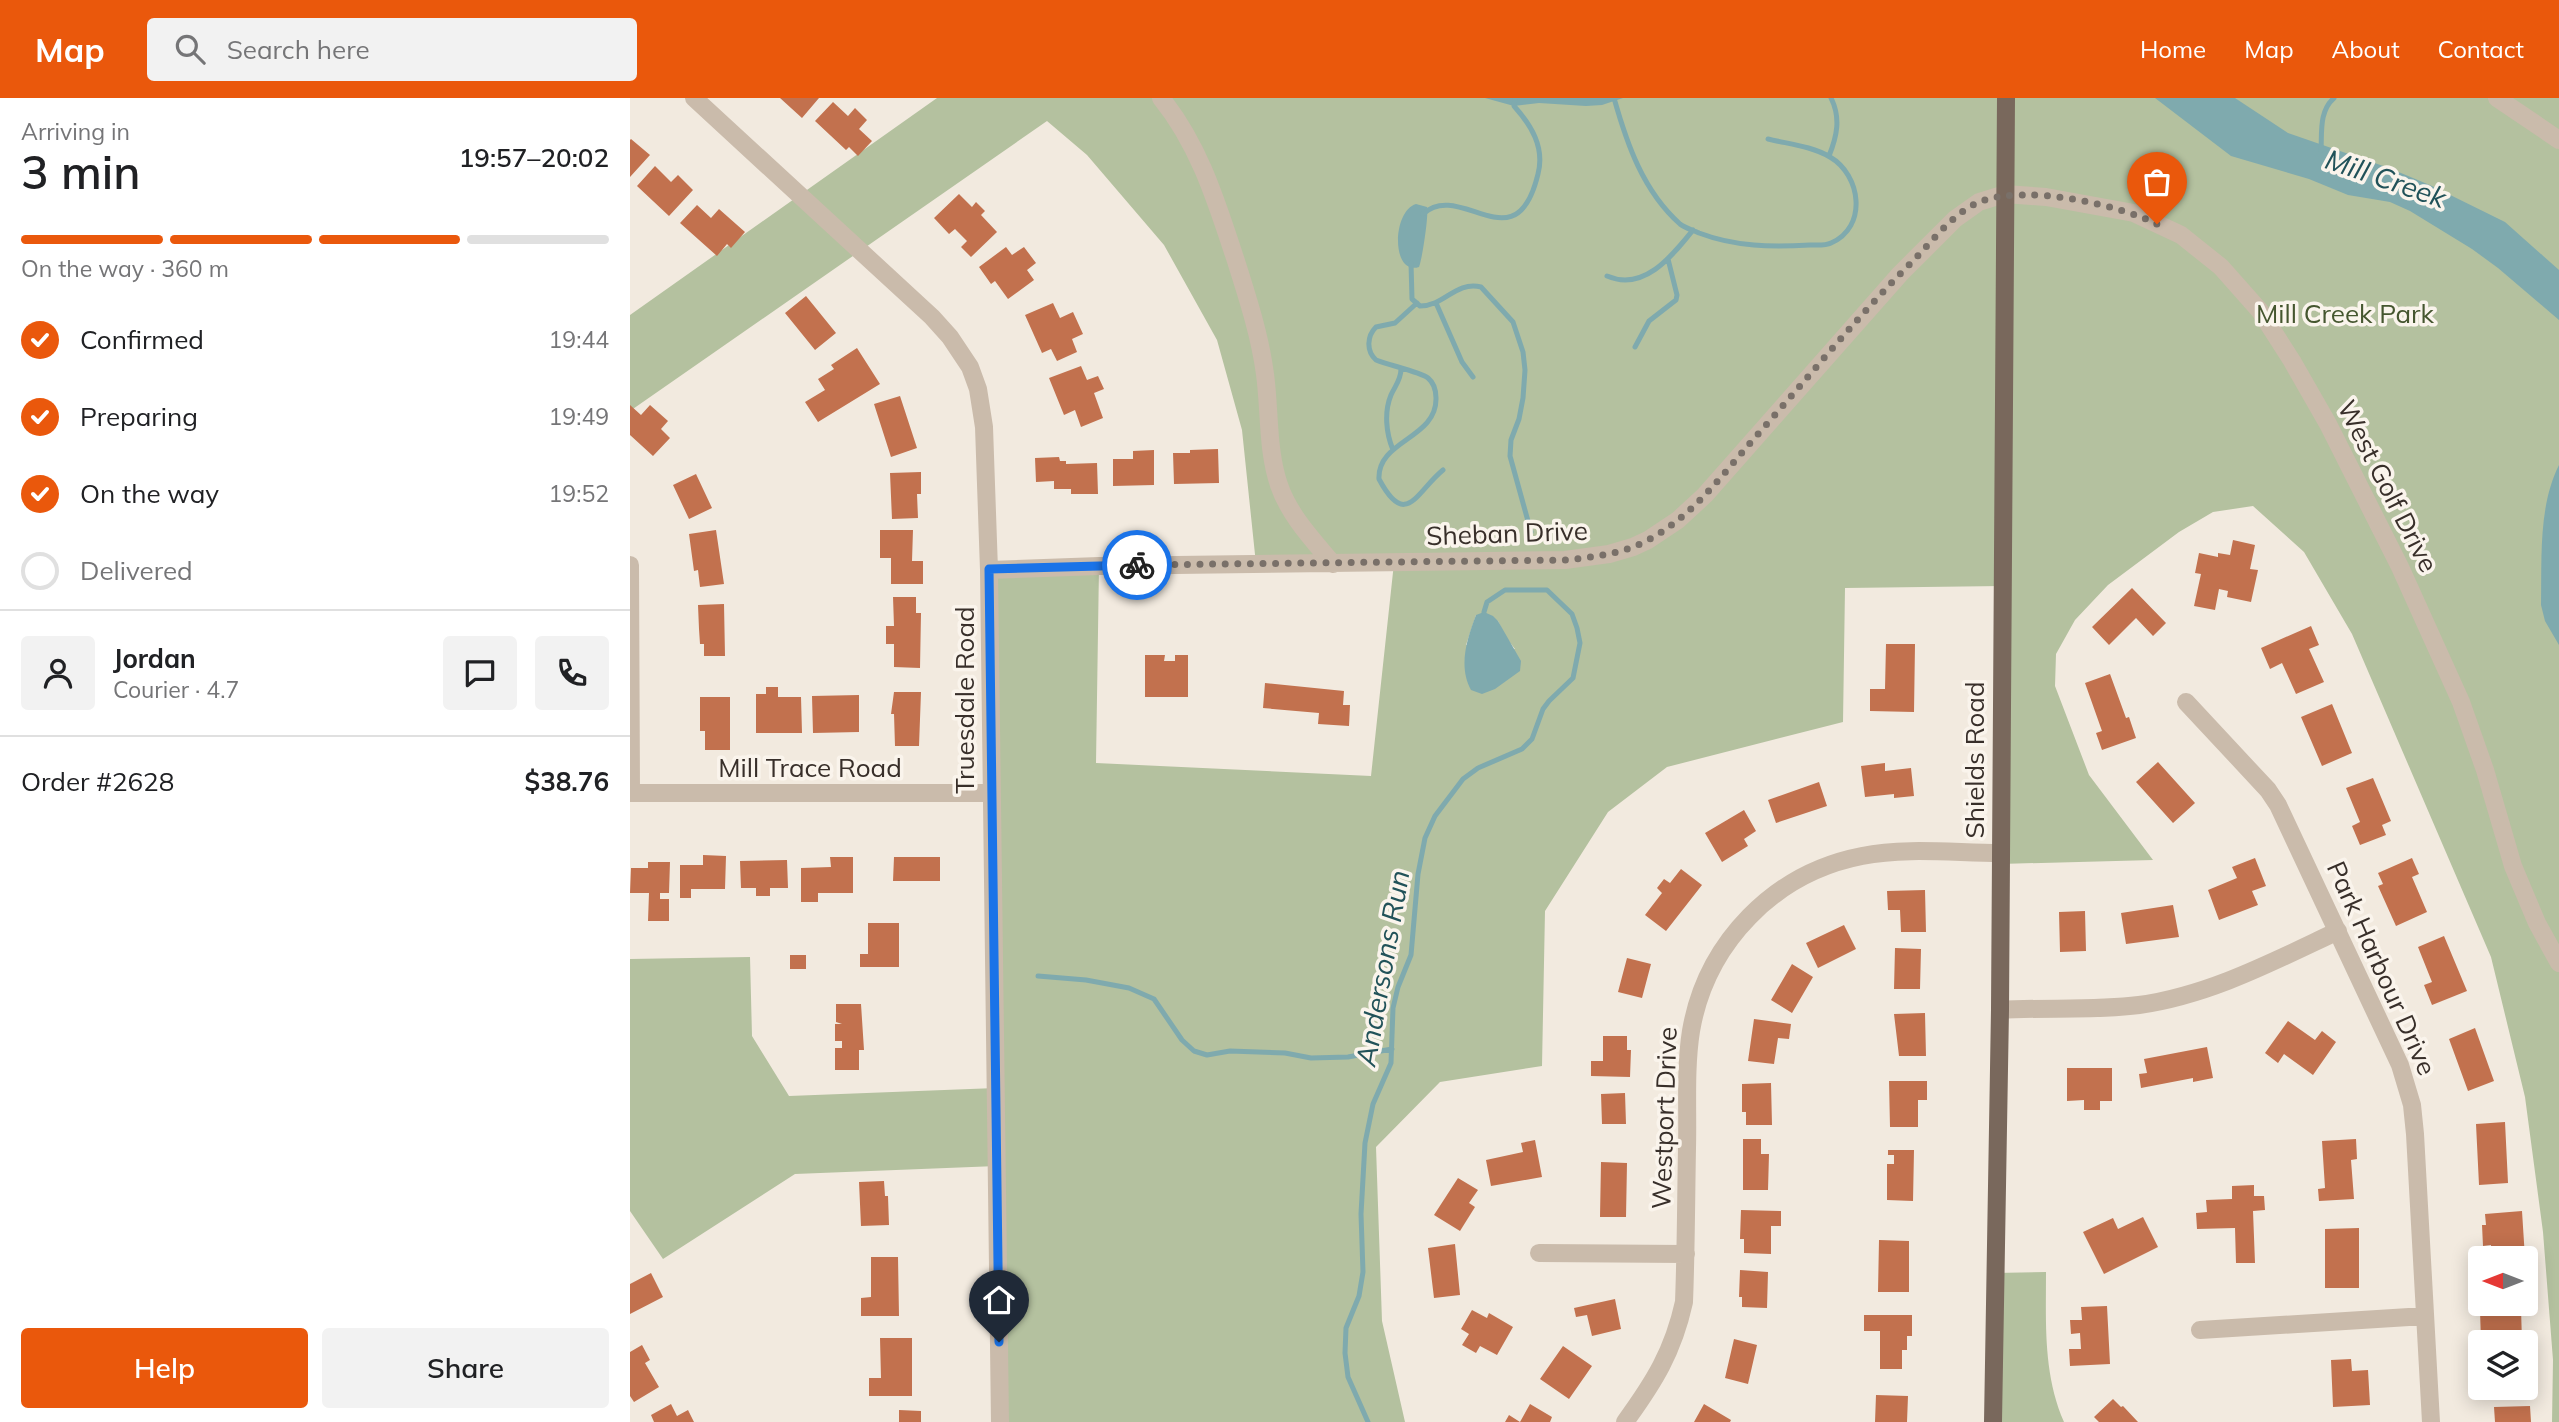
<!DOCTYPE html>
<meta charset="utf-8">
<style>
:root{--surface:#fff;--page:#f2f2f2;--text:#202124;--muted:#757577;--line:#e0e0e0;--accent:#ea580c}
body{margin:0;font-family:Mulish,sans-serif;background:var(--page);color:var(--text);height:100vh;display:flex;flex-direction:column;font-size:26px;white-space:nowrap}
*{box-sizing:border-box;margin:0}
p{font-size:23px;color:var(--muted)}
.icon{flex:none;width:38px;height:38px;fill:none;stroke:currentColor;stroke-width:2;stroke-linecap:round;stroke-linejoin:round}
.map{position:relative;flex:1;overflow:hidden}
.drawer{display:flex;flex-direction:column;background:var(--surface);width:630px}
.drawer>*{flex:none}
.needle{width:46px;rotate:270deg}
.buttons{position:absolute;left:1838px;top:1148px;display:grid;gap:14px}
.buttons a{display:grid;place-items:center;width:70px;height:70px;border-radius:7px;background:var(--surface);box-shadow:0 4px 18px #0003;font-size:35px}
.pin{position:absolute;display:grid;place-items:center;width:60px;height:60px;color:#fff;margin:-72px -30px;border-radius:50% 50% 50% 0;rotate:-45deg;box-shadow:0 0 7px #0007}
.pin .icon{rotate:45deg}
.courier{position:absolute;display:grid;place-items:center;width:70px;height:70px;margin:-35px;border:5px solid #1a73e8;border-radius:50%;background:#fff;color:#222;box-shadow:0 2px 9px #0007}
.summary em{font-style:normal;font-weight:600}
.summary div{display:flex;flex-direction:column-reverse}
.summary{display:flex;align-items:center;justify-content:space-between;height:119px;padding:0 21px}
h1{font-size:46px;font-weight:600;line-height:52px}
.bar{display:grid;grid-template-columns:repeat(4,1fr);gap:10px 7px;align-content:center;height:84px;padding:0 21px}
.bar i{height:9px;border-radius:5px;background:var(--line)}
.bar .current{background:var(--accent)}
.bar p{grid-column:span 4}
.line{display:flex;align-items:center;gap:18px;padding:0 21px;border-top:2px solid var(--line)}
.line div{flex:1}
.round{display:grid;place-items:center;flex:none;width:74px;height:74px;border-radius:7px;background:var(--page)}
ol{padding:0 21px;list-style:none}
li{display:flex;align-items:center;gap:21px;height:77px}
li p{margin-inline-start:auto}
li .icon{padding:7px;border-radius:50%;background:var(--accent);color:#fff;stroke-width:4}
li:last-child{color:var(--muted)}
li i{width:38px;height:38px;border:4px solid var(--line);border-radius:50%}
.button{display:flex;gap:14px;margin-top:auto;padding:14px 21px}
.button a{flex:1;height:80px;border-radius:7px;background:var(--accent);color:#fff;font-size:28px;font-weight:600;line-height:80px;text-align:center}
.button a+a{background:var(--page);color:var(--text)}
header{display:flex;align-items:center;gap:42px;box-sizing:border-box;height:98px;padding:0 35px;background:var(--accent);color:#fff}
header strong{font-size:33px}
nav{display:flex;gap:38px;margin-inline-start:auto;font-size:24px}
.search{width:490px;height:63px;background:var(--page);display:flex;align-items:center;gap:18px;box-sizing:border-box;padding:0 24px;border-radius:7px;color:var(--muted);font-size:26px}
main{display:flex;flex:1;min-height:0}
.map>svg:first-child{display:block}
</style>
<header>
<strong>Map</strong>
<div class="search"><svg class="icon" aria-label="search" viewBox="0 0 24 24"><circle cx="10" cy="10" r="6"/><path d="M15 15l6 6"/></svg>Search here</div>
<nav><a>Home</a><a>Map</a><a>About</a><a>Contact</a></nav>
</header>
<main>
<section class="drawer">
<div class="summary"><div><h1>3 min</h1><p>Arriving in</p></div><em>19:57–20:02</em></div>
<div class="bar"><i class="current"></i><i class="current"></i><i class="current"></i><i></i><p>On the way · 360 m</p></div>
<ol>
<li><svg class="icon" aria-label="check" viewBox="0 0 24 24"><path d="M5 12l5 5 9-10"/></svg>Confirmed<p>19:44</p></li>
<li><svg class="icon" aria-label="check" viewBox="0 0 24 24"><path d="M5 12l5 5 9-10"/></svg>Preparing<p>19:49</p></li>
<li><svg class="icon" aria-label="check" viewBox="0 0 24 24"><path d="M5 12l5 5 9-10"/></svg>On the way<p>19:52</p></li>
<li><i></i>Delivered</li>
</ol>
<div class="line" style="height:126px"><a class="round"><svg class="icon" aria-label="person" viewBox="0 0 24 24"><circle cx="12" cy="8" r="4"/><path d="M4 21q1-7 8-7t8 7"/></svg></a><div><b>Jordan</b><p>Courier · 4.7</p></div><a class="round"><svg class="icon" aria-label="chat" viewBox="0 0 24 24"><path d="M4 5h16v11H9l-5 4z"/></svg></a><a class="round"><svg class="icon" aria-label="phone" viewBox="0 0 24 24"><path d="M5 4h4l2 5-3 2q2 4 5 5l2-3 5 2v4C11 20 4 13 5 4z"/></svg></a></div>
<div class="line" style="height:91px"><div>Order #2628</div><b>$38.76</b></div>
<div class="button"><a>Help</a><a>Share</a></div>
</section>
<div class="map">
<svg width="1929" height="1324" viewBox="0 0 1929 1324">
<rect width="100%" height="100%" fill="#f2eadf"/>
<path fill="#b4c19f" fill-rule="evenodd" d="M307,0H1929V1324H1922L1923,1262L1913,1134L1895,999L1861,859L1722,536L1674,454L1623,408L1583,414L1549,434L1478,487L1445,522L1426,556L1425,588L1459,677L1523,762L1370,766L1372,488L1215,490L1213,624L1037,669L978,714L915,813L912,968L810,984L746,1049L752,1223L775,1324H370L367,1068L165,1076L33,1161L0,1113V861L120,859L122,938L159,998L366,990L359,472L469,468L466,665L741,678L764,465L626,466L612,332L587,242L534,147L457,57L417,23L0,313V217ZM846,517L868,523L875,538L885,551L836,547Z
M1416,1174C1416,1225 1413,1276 1434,1324H1363L1365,1175Z"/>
<path fill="#7faaae" d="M855,0H993L972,7L956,8L909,5L884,8Z
M1525,0H1605L1658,35L1759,70L1802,88L1875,124L1929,172V222L1868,170L1842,151L1780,113L1760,104L1718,97L1679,81L1601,58Z
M786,106L797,109C799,116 792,162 789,169C761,178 762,113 786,106Z
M1929,367V547L1915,523L1911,507C1912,461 1908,409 1929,367Z
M854,514L863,518L868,523L891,563L890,573L865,591L852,596L841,592C828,568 837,541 846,517Z"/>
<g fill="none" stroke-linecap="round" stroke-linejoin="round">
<path stroke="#7faaae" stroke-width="5" d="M984,0C997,46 1013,93 1050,126C1055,130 1063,132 1069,135C1106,149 1141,149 1180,147C1186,147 1195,148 1201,145C1238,129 1231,77 1200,59C1182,48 1158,46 1138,41
M1691,52C1692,34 1689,13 1704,0
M1199,58C1207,38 1211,20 1201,0
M793,116C831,81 886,168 908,76C915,49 901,27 884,8L885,0
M781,165L782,201L790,208C815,208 825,183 851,189L883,224L893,254L895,272L893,300L889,321L881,342L880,358L901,434
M977,178C1014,194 1042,158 1063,132
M787,205L765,225L746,229C737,238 736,253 746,262C758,267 791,274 798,280C804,285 806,293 806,300C807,341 747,342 749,381C776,432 786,394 813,372
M806,205L832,264L843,279
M1005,249L1019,223L1046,202L1047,197L1038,161
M763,352C756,335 754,314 761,297C765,288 771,282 771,271
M408,878L456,882L499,890L524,901L552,942L564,953L577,957L600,953L655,955L681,960L718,959L762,951
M738,1324L718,1279L715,1255L716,1230L729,1198L733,1174L731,1116L735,1045L743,1006L761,965L763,910L768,889L781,857L788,776L795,740L805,718L833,681L848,670L892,651L902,641L913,611L919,603L943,580L950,545L947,530L942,516L917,492H875L857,504L854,514"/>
</g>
<path fill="#c2714e" d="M150,0H189L172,20Z
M203,4L218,18L225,10L237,22L229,31L242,43L228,58L219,49L216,52L185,23Z
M1,41L20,57L0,79V42Z
M25,68L41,84L48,77L63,92L39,118L7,88Z
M329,96L342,109L346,104L355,113L351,117L367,134L341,159L331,149L337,143L325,131L319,136L304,120Z
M67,107L81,120L89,111L115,134L101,150L97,146L87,158L50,125Z
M376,149L382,157L394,149L406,165L397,172L404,182L378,201L365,183L361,186L349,169Z
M176,198L206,235L185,252L155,215Z
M423,205L430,220L443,214L453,236L442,241L447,254L427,263L421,251L412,255L395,217Z
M227,250L250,286L188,324L175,304L195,292L188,281L204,271L201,267Z
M451,268L457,282L468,278L474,291L464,295L473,320L451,329L445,312L434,317L419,280Z
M270,298L287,350L261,359L244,306Z
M0,307L11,317L20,307L38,323L31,331L40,340L23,358L0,337Z
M588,351L589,385L544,386L543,355H560V352Z
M524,352V387L483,388V361H503V353Z
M429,359L430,363H436V366L467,365L468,396H441V391H424V383L406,384L405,360Z
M291,374V396H287L288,420L262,421L260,375Z
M66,376L82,410L59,421L43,387Z
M86,432L94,486L70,489L68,472L64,473L59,436Z
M250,432H283L282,463H293V486H261V460H250Z
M1603,442L1625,447L1620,471L1628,472L1621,504L1597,499L1598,493L1589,491L1585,512L1564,508L1571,476L1565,475L1569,455L1588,459V455L1600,457Z
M1502,490L1536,525L1523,538L1506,520L1479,547L1462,529Z
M263,499H286V515H291L290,570L264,569V546H256V528H264Z
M94,506L95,558H74V546H70L69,531L68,507Z
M1681,528L1689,547L1679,551L1694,584L1666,596L1652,565L1640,571L1631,550Z
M1256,546H1285L1284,614L1240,613V591H1255Z
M515,557H535L534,563H545V557H558V599H515Z
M1480,576L1496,620L1499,619L1506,640L1472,652L1466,635L1472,633L1455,585Z
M635,585L714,593L713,607H720L719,628L688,626L689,615L633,610Z
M136,589H148V599H171L172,635H126V596H136Z
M264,594H291L289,648H265L264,616H261Z
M229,597V634L183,635L182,598Z
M70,599H100V652H75V633H70Z
M1702,606L1722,655L1692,668L1671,619Z
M1528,664L1565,705L1543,725L1506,684Z
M1255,665V673L1281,670L1284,698L1264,700V696L1235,699L1231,668Z
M1743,680L1761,723L1752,727L1756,737L1730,747L1722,728L1730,724L1716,690Z
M1189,684L1197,708L1146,725L1138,702Z
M1114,712L1126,733L1114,741L1118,748L1092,764L1075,735Z
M73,757L96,758L95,791H61V800H50V767H73Z
M200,759H223V795H188V804H171V770L201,769Z
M264,759H310V783H263Z
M1625,760L1636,788L1622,793L1628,807L1589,822L1578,792L1607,780L1602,769Z
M1782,760L1789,776L1782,779L1797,814L1766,828L1748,788L1753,786L1748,775Z
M157,762L158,790H140V798H126V790H111L110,763Z
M18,764H40L39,795H30V801H39V823H18L19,795H0L1,770H18Z
M1051,771L1072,787L1036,833L1015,817L1032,795L1027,790L1034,781L1040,785Z
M1295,792L1296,834H1271L1270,812H1258L1257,793Z
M1543,807L1549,839L1496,846L1491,815Z
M1455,813L1456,853L1430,854L1429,814Z
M238,825H269V869H230V856H238Z
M1214,827L1226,851L1188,870L1176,845Z
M1814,838L1837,893L1802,907L1794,887L1802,884L1788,849Z
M1265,850L1291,851L1290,891H1264Z
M160,857H176V871H160Z
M997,860L1021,866L1012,900L988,894Z
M1162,866L1183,879L1162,915L1141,902Z
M206,906H231L234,952H229V972H205V950H212V943H205V926H212L206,924Z
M1295,915L1296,958H1269L1264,916Z
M1124,921L1161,926L1159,941L1148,940L1144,966L1118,963Z
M1658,923L1685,942L1692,933L1706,944L1683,977L1654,956L1648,965L1635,955Z
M1845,930L1864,983L1838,993L1819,941Z
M973,938H997V952H1001L1000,979L961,978V963H973Z
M1577,949L1583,980L1563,984V980L1511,990L1509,976L1517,975L1514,961Z
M1437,970H1482V1003H1470V1012H1454V1002L1437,1003Z
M1259,983H1297V1002H1288V1029H1260Z
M1141,985L1142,1027H1116V1014H1112V986Z
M995,995L996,1026H972L971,996Z
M1875,1024L1878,1085L1849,1087L1846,1026Z
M1113,1041H1131V1056H1139L1138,1092H1113Z
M1726,1041L1727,1061L1721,1062L1724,1101L1689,1103L1688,1091L1695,1090L1692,1043Z
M905,1042L912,1079L861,1088L856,1062L893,1054L891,1045Z
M1258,1052H1284L1283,1103L1257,1102V1066H1264V1057H1258Z
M971,1064L997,1065L996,1119H970Z
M828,1080L848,1092L839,1105L845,1109L830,1133L804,1117Z
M254,1083L255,1098H258L259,1127L231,1128L229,1084Z
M1624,1087V1098H1634L1635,1112L1623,1113L1625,1165H1606L1605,1130L1567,1131L1566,1115L1577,1114L1576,1102L1602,1101V1088Z
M1111,1112L1151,1113V1128H1141V1156L1114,1155V1141H1110Z
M1892,1113L1895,1160H1850V1172H1848L1846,1158L1861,1157V1147L1853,1148L1852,1127H1856L1855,1116Z
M1513,1119L1528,1149L1474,1176L1453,1134L1483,1120L1488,1131Z
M1729,1130V1190H1695V1131Z
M1249,1142L1279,1143V1194H1248Z
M825,1146L830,1197L804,1200L798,1150Z
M1895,1158H1904L1905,1171L1895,1172Z
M241,1159H268L269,1218H231V1200L241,1199Z
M1110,1172L1138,1174L1137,1210L1112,1209V1199H1109Z
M21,1175L33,1199L0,1216V1186Z
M985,1201L991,1231L962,1238L957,1217L946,1219L944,1210Z
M1477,1208L1480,1266L1440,1268L1439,1251H1451L1450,1235L1441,1236L1440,1222H1452L1451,1209Z
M1891,1210L1892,1244H1851L1850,1212Z
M842,1212L857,1220L859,1215L883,1229L867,1257L850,1248L846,1255L832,1247L839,1236L831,1231Z
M1234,1217H1282V1238H1277V1252H1272V1271H1250V1233H1234Z
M250,1240H282V1298H239V1280H251Z
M1104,1241L1127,1247L1118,1286L1095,1280Z
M12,1247L20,1262L15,1265L29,1289L4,1304L0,1298V1254Z
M933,1248L962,1268L939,1301L910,1281Z
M1721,1261L1722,1273L1738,1272L1740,1307L1703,1309L1701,1262Z
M1246,1297L1278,1298L1277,1324H1245Z
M1483,1301L1491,1309L1493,1308L1508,1324H1469L1464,1319Z
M41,1306L47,1318L58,1312L64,1324H24L21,1317Z
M900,1306L922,1319L920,1324H875L879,1317L890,1324Z
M1074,1306L1101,1322L1100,1324H1064Z
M1900,1308L1901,1324H1865L1864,1309Z
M269,1312L291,1313V1324H269Z"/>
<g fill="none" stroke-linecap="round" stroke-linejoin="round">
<path stroke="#cabbab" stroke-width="18" d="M64,0L302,219L320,239L340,269L348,291L354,329L359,472L370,1324
M531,0C570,48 587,106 606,163C618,201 630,238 635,276C640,313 637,352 649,387C659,417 683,442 703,466
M1867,0L1929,42
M0,467L1,695
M359,472L469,468L935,462L979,456L1003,449L1018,442L1048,422L1075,397L1270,176L1325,121L1349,104L1375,96L1416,99L1504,115L1551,137L1591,169L1630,213L1662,263L1698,326L1770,469L1831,604L1855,672L1883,768L1907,825L1929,865
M1556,604L1638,692L1648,707L1770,967L1782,1007L1785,1036L1801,1324
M0,695H361
M1370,912C1416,909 1463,913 1509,907C1580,897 1644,863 1708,833
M909,1155L1056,1156
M1570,1232L1795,1218
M995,1324C1024,1284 1043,1254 1054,1204C1056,1153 1056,1102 1057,1050C1058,1012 1055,971 1061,933C1076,845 1144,775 1232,758C1276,749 1325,755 1370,755"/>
<path stroke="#79685c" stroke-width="18" d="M1363,1324L1370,912L1376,0"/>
</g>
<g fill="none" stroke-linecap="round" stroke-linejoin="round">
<path stroke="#797069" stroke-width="7" stroke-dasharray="0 12.6" d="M507,467L936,462C964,459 992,456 1018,442C1060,420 1090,380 1121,344C1174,285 1224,222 1280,166C1301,145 1324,113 1352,103C1397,87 1484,105 1527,126"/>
<path stroke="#1a73e8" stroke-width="9" d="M369,1244L359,471L507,467"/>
</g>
<g text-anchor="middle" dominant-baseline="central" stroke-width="7" stroke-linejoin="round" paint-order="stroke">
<g font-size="26" fill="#45562f" stroke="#faf4ec">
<text x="1715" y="215">Mill Creek Park</text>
</g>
<g font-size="26" fill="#382f2a" stroke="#faf4ec">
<text transform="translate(1758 388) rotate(63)">West Golf Drive</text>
<text transform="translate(877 435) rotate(-2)">Sheban Drive</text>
<text transform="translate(334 602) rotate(-90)">Truesdale Road</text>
<text transform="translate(1344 662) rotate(-90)">Shields Road</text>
<text x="180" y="669">Mill Trace Road</text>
<text transform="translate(1752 870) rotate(66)">Park Harbour Drive</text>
<text transform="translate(1034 1020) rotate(-88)">Westport Drive</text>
</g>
<g font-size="28" font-style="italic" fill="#215259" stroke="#faf4ec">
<text transform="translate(1756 80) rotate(19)">Mill Creek</text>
<text transform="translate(752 870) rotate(-80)">Andersons Run</text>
</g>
</g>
</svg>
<div class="buttons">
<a><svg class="needle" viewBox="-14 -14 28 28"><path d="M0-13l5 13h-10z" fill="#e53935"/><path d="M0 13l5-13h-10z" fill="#757577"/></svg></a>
<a><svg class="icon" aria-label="layers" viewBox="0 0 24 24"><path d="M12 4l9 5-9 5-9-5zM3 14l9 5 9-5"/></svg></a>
</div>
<div class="pin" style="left:1527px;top:126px;background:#ea580c"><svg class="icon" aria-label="bag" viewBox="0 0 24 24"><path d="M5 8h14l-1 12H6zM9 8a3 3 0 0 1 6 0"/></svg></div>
<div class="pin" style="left:369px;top:1244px;background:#1f2937"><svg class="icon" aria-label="home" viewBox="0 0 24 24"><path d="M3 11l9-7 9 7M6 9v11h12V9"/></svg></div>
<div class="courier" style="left:507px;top:467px"><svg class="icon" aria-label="bike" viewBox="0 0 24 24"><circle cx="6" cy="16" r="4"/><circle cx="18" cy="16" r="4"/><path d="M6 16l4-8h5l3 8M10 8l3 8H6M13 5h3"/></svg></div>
</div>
</main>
